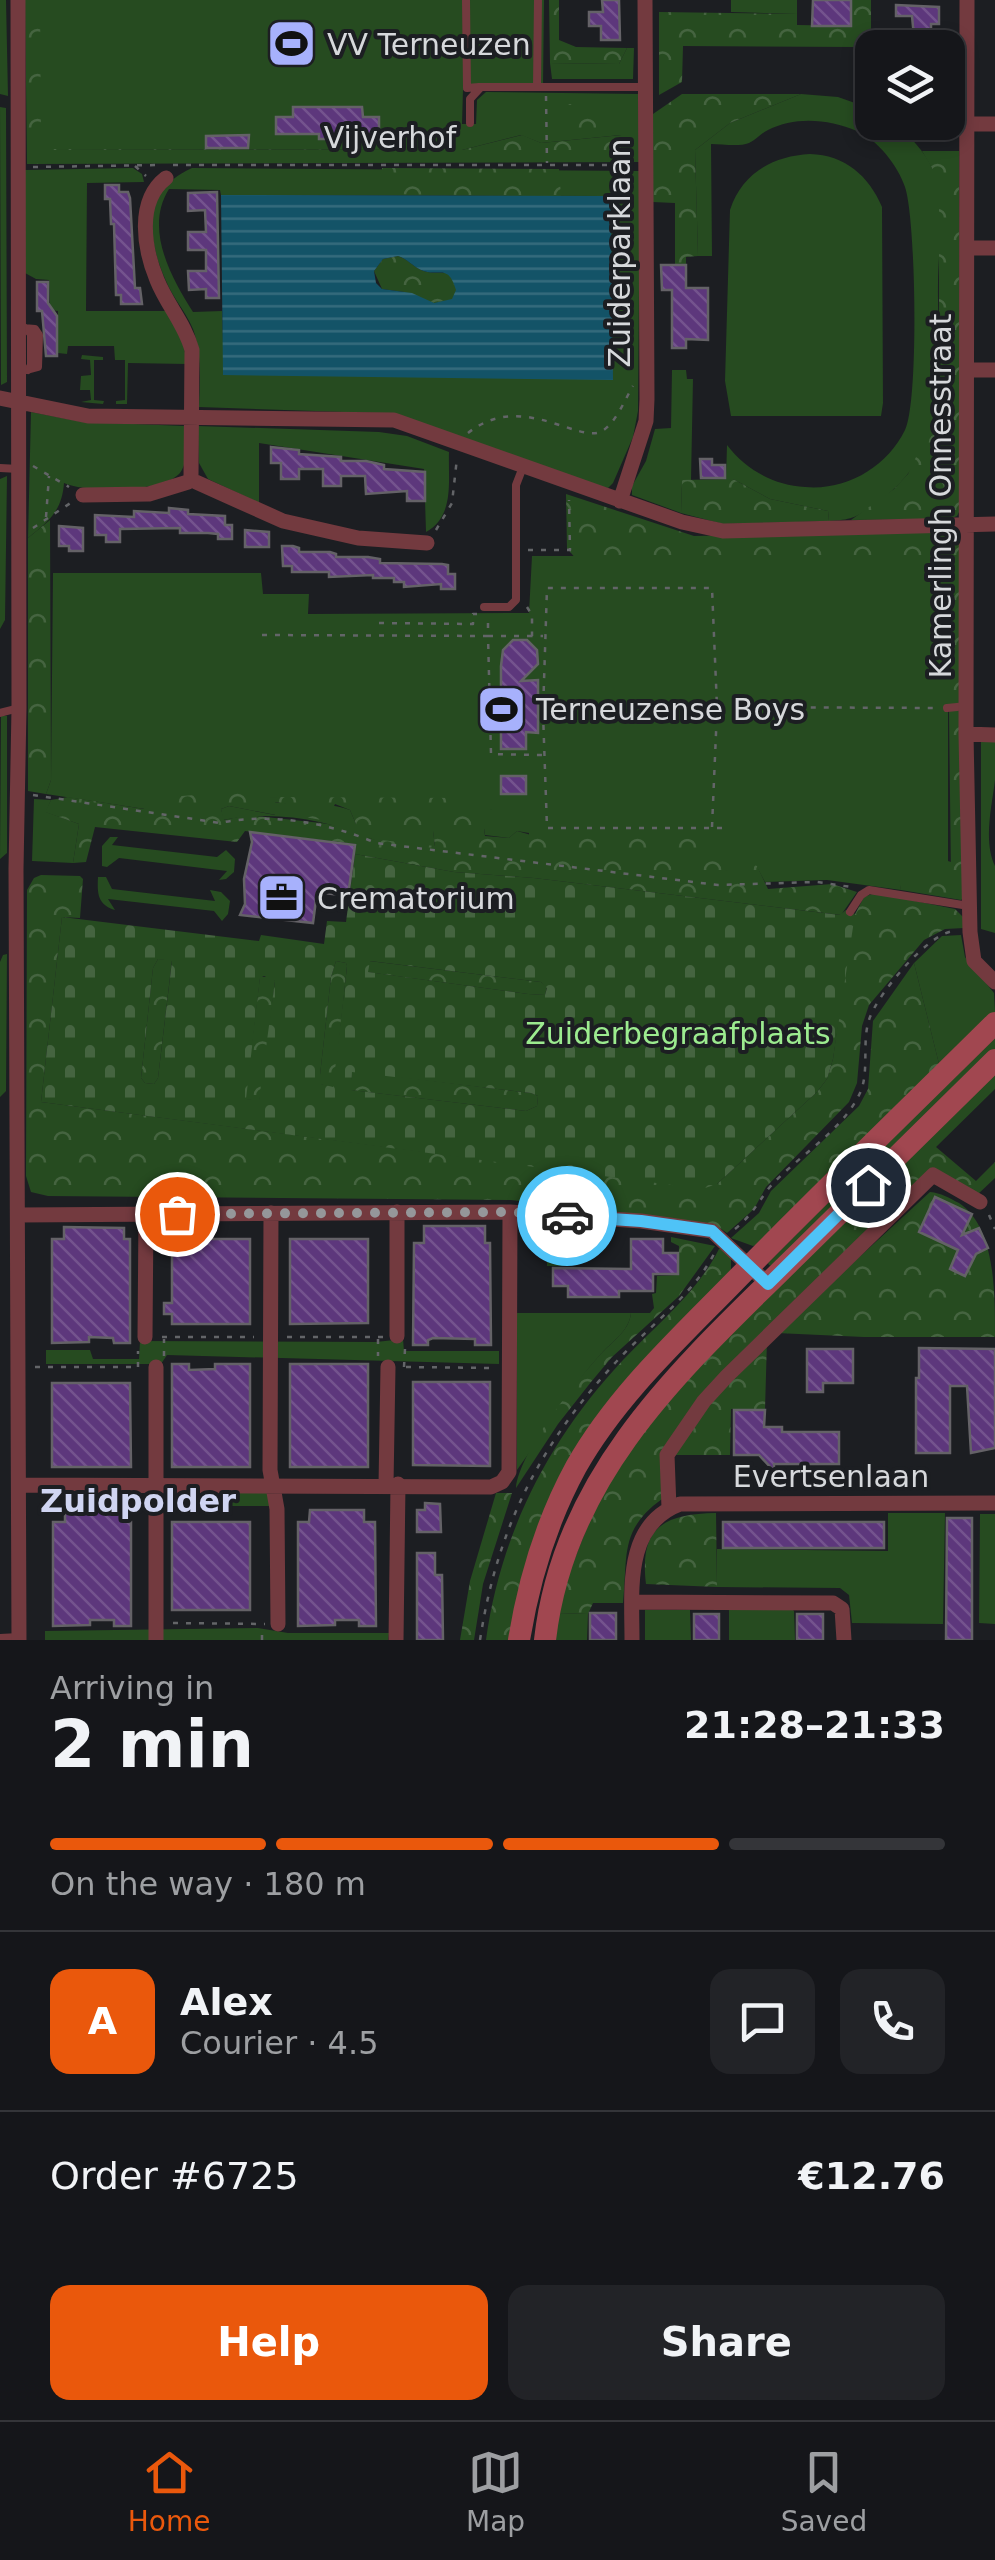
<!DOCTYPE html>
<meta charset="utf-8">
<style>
:root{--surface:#15161a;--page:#222327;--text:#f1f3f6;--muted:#9d9fa2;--line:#343539;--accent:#ea580c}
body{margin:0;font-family:"DejaVu Sans",sans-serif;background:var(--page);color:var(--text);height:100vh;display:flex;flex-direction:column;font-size:38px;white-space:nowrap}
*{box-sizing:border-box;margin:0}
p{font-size:32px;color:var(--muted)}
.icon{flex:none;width:55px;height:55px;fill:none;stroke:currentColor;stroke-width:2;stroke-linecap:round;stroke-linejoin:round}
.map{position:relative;height:1640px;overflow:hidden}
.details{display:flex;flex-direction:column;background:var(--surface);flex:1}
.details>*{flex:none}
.tools{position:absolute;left:855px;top:30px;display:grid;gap:20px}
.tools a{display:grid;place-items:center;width:110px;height:110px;border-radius:20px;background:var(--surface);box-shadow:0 5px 15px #0003,0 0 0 2px var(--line);font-size:50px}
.pin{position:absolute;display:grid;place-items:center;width:85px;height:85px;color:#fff;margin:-42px;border:5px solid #fff;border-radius:50%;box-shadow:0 2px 10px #0007}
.courier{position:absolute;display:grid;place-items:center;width:100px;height:100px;margin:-50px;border:8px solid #4fc3f7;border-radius:50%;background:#fff;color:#222;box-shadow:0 2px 12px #0007}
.head em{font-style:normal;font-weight:600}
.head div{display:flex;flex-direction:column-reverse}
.head{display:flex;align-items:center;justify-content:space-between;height:170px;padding:0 50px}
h1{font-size:65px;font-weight:600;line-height:75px}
.bar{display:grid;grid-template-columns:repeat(4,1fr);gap:15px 10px;align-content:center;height:120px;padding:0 50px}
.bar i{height:12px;border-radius:8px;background:var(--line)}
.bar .current{background:var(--accent)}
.bar p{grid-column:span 4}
.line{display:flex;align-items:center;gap:25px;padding:0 50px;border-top:2px solid var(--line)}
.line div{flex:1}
.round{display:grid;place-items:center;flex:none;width:105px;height:105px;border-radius:20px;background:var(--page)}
.primary-button{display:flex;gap:20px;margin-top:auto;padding:20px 50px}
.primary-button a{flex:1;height:115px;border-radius:20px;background:var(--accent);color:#fff;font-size:40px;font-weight:600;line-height:115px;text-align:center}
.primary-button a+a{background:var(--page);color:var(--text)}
.tab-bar{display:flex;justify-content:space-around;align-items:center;height:140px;border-top:2px solid var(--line);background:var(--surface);font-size:28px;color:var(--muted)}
.tab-bar a{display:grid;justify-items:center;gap:5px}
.tab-bar .current{color:var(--accent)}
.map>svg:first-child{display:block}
</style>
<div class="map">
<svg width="995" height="1640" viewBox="0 0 995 1640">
<defs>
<pattern id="forest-crowns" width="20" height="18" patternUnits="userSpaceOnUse" patternTransform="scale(2.5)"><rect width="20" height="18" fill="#264b20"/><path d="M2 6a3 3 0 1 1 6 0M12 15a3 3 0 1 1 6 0" fill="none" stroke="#456440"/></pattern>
<pattern id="cemetery-stones" width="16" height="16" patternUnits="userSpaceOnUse" patternTransform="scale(2.5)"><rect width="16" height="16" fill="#264b20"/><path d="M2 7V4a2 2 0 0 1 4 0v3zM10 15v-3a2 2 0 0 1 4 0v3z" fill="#456440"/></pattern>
<pattern id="water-rules" width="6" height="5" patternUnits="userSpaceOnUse" patternTransform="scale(2.5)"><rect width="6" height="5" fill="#135367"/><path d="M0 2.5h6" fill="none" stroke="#356b7c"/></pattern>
<pattern id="building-back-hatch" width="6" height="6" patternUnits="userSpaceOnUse" patternTransform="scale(2.5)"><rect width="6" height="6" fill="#5d377c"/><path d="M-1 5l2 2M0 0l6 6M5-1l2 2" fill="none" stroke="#74538e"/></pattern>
</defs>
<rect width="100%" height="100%" fill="#1c1e22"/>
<path fill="#264b20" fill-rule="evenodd" d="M0,0H6L8,96L0,94Z
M40,0H544L543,87L463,90L462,124H476L477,100L486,92L638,94L640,150H628L621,135L541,143L521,135L462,150L40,149Z
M731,0H797V14L731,12Z
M627,48H634L633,79H552L550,63L619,64Z
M801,94L838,97L872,109V122L895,123C909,136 925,151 933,170C946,204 938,249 938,285C937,359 952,447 883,498C860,514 857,520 829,521L828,511L770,499L733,479L726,480L727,445C746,470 774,485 805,487C846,491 887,467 905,430C919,402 916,219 905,187C898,166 878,140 857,131C829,119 795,116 768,130C761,133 756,140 749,143C739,147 722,144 711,144L712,256H698L695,150L730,123Z
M0,107L6,108L7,382L1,385Z
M810,154C845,155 869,176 882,207L883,403L881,416H731L725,381L730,210C742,173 773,156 810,154Z
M133,168L142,174L144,182L87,183L86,311H168L182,336L187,364L128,363L127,404H116V401L125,400V360H115L114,346H68L67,354L58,353V311L50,310L49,280L36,279L25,273V170Z
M192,168L640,171L638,411L633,437L613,483L608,488L603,487L404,417L375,413L199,407C200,381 202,354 193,329C186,312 173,298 166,281C146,237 142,190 192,168ZM169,189L220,190L221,195L611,196L224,375L222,311L193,312C171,277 144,229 169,189Z
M82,355L103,357V360H94V400L104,401L103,404L81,402L91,400L90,390H80L81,376L91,375L90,360L81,359Z
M672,370H686L687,379H693L691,480L682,481L681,513L632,495V486L646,461L655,429L671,428Z
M31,412L83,422L185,426C185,440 189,461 180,473C163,493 86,493 64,483C62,511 49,521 28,538Z
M198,426L379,432L407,436L449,452C448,481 455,516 426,532L424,469L259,443V503L208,479L199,463Z
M7,476L5,620L0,629V479Z
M532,556H948V861L951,862V875H899L901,890L827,880L765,882L758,869L726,871L529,854V833L517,831L509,838L485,835L484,828L492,810L211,794L179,798L145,809L46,794L51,780L53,573H261L263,594H309L308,614L529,613Z
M1,716H7V853L0,859Z
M981,740H995C995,753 995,767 995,780C992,806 983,841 995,866V933L981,929Z
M34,799L51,800L46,812L79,824L73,863L32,861Z
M274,802C299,806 326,801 350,810L356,824L433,830L435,847C416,845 389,846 372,839C328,819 271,810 223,820L221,809L229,806L275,815Z
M110,837H118L112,845L217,857L226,850L235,859L234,872L226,879L219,880L227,871L119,858L107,867L102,866V846Z
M98,877H106L112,889L215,901L210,890L221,892L230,901L228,914L222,921L214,911L108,899L115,910C98,905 97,894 98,877Z
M961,935L965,957L994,993L995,1012L939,1064L914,963L942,936Z
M7,954L6,1091L0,1097V962L3,955Z
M995,1034V1050L774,1267L769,1265L768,1263Z
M547,1232H568L567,1266H547Z
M517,1313H631C629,1332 612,1341 600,1355C568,1390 545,1432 517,1470Z
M403,1339L404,1351H499V1364L167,1355L161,1364H46V1350H90L93,1359H139L140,1341L376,1342Z
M172,1491H266L272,1506H166V1495Z
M888,1513H945L943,1624L852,1623L849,1595L840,1588L717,1587V1549L888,1551Z
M980,1514H995V1624L979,1623Z
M729,1608H791L794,1611L795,1640H729Z
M645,1610H690L691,1640H645Z
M558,1613L588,1614L587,1640H552Z
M258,1628L288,1633H389L388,1640H45V1631Z"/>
<path fill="url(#forest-crowns)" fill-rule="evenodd" d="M25,0H40L41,149L462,150L522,135L541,143L622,135L628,150H640V162L27,164Z
M549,0H559V40L576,47L627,48L619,64L550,63Z
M851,0H871V108L861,105V47L683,46L682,82L659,95V12L797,14V25L850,26Z
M682,94H801L730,123L695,150L698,256L686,257V265H675V203L653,202V114Z
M565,104L596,105V133L564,132Z
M922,151H959L960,510L957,516L950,519L851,520L894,489L908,474L934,419L939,363V199L932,168Z
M382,168L559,169L561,196L382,194Z
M398,256C408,259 412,266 421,270C439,278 448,263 456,290L452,299L434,303L412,293L382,289L374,271L383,259Z
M733,479L770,499L828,511L829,521L723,524L681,513L682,480Z
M566,494L694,536L955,531L961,537L963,703L945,705L944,560L576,559L567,548Z
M50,520L51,780L46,794L28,791V538Z
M949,711H962L964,897L961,900L901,890L898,875H951Z
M223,790L253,792L266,797L465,798L492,810V827L484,829L485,836L509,838L517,831L545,839L578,837L612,841L630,834L650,840L679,837L709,843L726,871L742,862L757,866L768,889L832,884L857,892L841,915L534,878L454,872L355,854V844L245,831L237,842L95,827L86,862L73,863L79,824L45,812L51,800L68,797L144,809L148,800C172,795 198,797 223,790ZM275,802L298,806L299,816L327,821L335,804L350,810L356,824L372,835L385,827L433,831L435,846L372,839L352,828L321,823L247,815L224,820L221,809L229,806L276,815Z
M41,875L80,876L83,879L80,918L62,917L41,1102L610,1176L717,1184L817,1092L827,1079L833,1059L852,920L864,897L875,893L955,909L963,917L964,928L945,929L924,940L869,1005L862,1026L857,1083L849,1102L766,1187L754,1209L727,1233L714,1224L511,1200L48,1196L31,1192L26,1176L27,890L34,878Z
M158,959L172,960L158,1078L154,1084L145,1083L141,1078L153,968Z
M336,961L346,963L347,966L334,1088L320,1084V1075L331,977Z
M369,961L541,982L547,987L545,995L528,994L367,972Z
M914,963L939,1064L763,1243L753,1246L731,1238L759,1213L771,1191L859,1106L868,1089L873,1021Z
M260,977H271L275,981L263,1085L259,1101L245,1099Z
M352,1071L531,1093L538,1096L537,1106L526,1111L350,1090Z
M995,1074V1089L936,1147L976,1181L995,1162V1178L977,1195L935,1179L813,1285L663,1454L662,1499C619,1530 628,1556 623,1603H593L588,1614L558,1613L567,1578L603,1488L675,1388Z
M930,1192C941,1193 949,1198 959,1203C995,1227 995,1289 995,1337H864L777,1333Z
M671,1237L715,1246L679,1296L612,1357L591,1382L558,1424L516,1488C519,1453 574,1384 599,1356C612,1341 629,1332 631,1313H650L654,1308L652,1294L656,1293L657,1276L678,1275L679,1246L671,1242Z
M719,1249H723L731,1259V1270L606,1410L509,1640H486C501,1532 549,1439 623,1360C657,1324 697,1293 719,1249Z
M767,1340L765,1409H731L730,1455H674L699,1415Z
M496,1493H512L483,1584L474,1640H460L470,1581Z
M716,1513L717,1587L646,1584C639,1527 664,1514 716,1513Z"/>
<path fill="url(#cemetery-stones)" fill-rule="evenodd" d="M355,854L454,872L534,878L840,915L846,910L855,914L833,1059L827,1079L817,1092L717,1184L702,1189L41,1102L62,917L259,941L261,935L324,944L327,921L346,922ZM158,959L172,961L158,1078L154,1084L145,1083L141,1078L153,968ZM336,961L346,963L347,967L333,1087L321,1084L320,1075L331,977ZM370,961L541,982L547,988L545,995L528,994L368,972ZM264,976L275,981L259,1100L246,1099L260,978ZM352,1072L531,1093L538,1096L537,1106L526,1111L351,1090Z"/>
<path fill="url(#water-rules)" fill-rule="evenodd" d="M221,195L611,196L613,380L223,375ZM398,256C408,259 412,266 421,270C438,278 448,262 456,290L452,299L434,303L412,293L382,289L376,283L374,271L383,259Z"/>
<path fill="url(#building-back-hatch)" stroke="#646267" stroke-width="2.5" d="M602,0H619L620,40H601V26H589V12H603Z
M813,0H851V26H812Z
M896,5L939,7V24H931V48H915L912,16H896Z
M293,107H362L363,117H379V134H336V139H319V134H276V117H293Z
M249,135L248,148H206V136Z
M105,185H119V192H128L130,198L135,288H140L142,304H121V295H116L114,224H111L110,199H105Z
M217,192L219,298H206V289L189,290L188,271H206V250H188V232H206L205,210L188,211V193Z
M661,265H686V288H708V340L686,339V348H672V290H662Z
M37,282H48V303L57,316V356H46L42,311H37Z
M271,447L299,450V454L341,457V461H366L384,465V469L425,472V501H407V491L366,494L365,476H341V486H323V469H299V479H281V463H271Z
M700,459H712V465H725V478H701Z
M169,508L188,510V514L225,516V525H232V539H218V534L208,533H180V528L120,529V542H106V535H95V515L134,517V511L169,513Z
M59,526L83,528V551H69V546H59Z
M245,530L269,532V547H245Z
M282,546H293L299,548V552H330L336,554V557H368L380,559V563L442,564L448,565V574H455V589H441V584L404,587V582H394V578H373V575L329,577V572H292V566H283Z
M513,640H527L537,650L538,664L521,681L538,680V733L526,732V749H501V666L503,650Z
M501,776H526V794H501Z
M250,832L355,845L348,896L317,892L313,923L240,915L245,904L244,879L252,842Z
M935,1197L972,1214L962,1235L979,1228L988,1248L976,1254L965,1276L950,1269L958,1250L919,1232Z
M424,1226H485V1243H490L491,1345H475V1339L433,1338L428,1340V1345H413L414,1243H424Z
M64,1227L124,1228V1239H130V1343H114L113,1338L89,1337V1342L52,1343V1239H64Z
M172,1239H250V1324H172V1314H164V1303H172Z
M290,1239H368V1323L290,1324Z
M631,1239H663V1253H678V1274H653V1291H619V1297H568V1286H553V1268L631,1269Z
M919,1348L995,1349V1448L971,1453L967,1386H950V1453H916V1378H919Z
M807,1349H853V1383H823V1392H807Z
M172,1364H189V1370L215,1369V1364H250V1467H172Z
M290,1364H368V1467H290Z
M413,1382H490V1466L413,1465Z
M52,1383H130L131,1467H52Z
M734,1410H765L764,1427H782V1432H839V1464H774V1471L759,1455H734Z
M425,1503L440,1504L441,1532H417V1510H425Z
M65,1510H125V1522H131V1626H114V1620H90V1625L53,1626V1522H65Z
M310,1510H364V1522H375L376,1626H359V1620H335V1625L298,1626V1522H309Z
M947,1518H972V1640H946Z
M172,1522H250V1610H172Z
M723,1522H884V1548H723Z
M417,1553H435V1575H442L443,1640H417Z
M590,1613H616V1640H590Z
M694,1614H719V1640H694Z
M797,1614H823V1640H797Z"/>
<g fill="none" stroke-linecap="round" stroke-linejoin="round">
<path stroke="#636568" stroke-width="2.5" stroke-dasharray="5 8" stroke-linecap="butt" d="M546,96L547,163
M173,165H630
M135,166L146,176
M33,167L160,165
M468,433C521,390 580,445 602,431C616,423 625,399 633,386
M33,466L69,487
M46,517L49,476
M33,528L72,502
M436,530L452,503L457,458
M528,550H570L569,500
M527,607L532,615V636H543
M379,623L473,624V614H477
M262,635L488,636V619
M532,636H488L491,754L543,755
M33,795L220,823C269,812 330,823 376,843L718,885L817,882L851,887
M712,827L717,710
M722,828H547L543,713L547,588H712L717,707L936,708
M989,1215L995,1229
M735,1229C753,1214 756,1205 769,1188C796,1157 842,1132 860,1093C870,1071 861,1040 870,1017C879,993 928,933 954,931
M162,1337H254
M287,1337H384
M378,1339V1356
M164,1356V1339
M35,1367H137
M138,1367V1351
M404,1367L405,1349
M406,1367L493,1368
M173,1623L265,1624
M262,1640V1627
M480,1640C497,1529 539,1445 616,1362C648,1327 692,1296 714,1254"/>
<path stroke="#733a3f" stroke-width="8" d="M466,0L467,88L479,87
M537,87L538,0
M470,123V99L481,87H644
M23,328L35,329L39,335L38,367L27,370
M25,328L31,334V365L28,370
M0,468L19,469
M484,607H509L516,600V485L523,467
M947,708L967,706
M0,713L19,708
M850,912L861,895L869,890L969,906
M0,1638L19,1637"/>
<path stroke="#733a3f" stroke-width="15" d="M18,0L19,708L16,869L19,1640
M967,0L966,734L970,932L974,961L995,982
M968,124H995
M166,178C136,201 144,249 157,280C167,305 185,324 192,350L191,476
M968,248H995
M968,370H995
M0,398L88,416L394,420L682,522L723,531L995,524
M196,482L283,521L358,538L427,543
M83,495L149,494L188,482
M620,501L646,421L647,399L645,0
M966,734L995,735
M271,1213L270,1470L277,1509L278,1624
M18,1215L510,1212L641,1221L712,1231L768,1284
M397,1336V1212
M145,1337L146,1214
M156,1367V1640
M19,1485L491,1487L502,1482L509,1472L510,1212
M386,1485L388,1367
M669,1508L667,1455L704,1401L727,1376L933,1175L980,1202
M632,1602L833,1603L842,1609L844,1640
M396,1640L398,1484
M632,1640C632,1589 624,1525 680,1504L995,1503"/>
<path stroke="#a14750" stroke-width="22" d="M519,1640C529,1579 546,1522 576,1467C615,1398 674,1343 729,1287C816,1198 906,1111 995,1023
M545,1640C564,1472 685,1365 799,1253C864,1189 929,1125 995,1060"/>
</g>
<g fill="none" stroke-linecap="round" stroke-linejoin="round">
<path stroke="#95979a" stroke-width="10" stroke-dasharray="0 18" d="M177,1214L510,1212L567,1216"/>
<path stroke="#4fc3f7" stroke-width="12" d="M567,1216L641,1221L712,1231L768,1284L868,1185"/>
</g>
<defs>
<symbol id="stadium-square" viewBox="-11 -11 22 22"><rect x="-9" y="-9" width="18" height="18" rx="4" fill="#a7b1fc" stroke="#1c1e22"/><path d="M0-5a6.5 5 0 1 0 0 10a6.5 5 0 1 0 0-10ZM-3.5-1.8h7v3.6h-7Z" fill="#111"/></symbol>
<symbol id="office-square" viewBox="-11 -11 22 22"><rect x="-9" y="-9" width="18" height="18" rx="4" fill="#a7b1fc" stroke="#1c1e22"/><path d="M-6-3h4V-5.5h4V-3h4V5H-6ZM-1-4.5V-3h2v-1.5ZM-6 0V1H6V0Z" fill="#111"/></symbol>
</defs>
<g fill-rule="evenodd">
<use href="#stadium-square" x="264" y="16" width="55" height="55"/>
<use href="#stadium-square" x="474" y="682" width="55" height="55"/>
<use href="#office-square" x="254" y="870" width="55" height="55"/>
</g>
<g text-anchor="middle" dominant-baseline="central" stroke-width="8" stroke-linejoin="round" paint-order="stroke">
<g font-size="30" fill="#d6d8db" stroke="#1c1e22" text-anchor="start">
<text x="327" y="44">VV Terneuzen</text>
<text x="536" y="709">Terneuzense Boys</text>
<text x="317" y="898">Crematorium</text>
</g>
<g font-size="30" fill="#d6d8db" stroke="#1c1e22">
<text x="390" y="137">Vijverhof</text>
<text transform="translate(619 253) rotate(-90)">Zuiderparklaan</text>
<text transform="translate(940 496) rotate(-90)">Kamerlingh Onnesstraat</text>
<text x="831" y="1476">Evertsenlaan</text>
</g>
<g font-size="30" fill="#9ceb8f" stroke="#1c1e22">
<text x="678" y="1033">Zuiderbegraafplaats</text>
</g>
<g font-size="32" font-weight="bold" fill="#d0d5f2" stroke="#1c1e22">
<text x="138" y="1501">Zuidpolder</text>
</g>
</g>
</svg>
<div class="tools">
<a><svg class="icon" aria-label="layers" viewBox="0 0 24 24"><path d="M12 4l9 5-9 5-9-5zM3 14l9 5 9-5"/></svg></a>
</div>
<div class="pin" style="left:177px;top:1214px;background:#ea580c"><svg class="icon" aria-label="bag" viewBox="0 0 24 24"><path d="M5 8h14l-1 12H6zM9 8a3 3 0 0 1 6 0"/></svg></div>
<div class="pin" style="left:868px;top:1185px;background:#1f2937"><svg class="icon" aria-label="home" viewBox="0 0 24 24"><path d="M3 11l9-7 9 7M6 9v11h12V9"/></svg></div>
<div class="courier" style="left:567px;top:1216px"><svg class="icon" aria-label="car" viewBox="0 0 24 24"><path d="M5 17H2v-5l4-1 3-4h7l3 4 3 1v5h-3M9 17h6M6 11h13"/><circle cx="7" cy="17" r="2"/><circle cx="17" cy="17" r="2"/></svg></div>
</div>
<section class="details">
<div class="head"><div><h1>2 min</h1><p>Arriving in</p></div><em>21:28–21:33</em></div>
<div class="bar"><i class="current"></i><i class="current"></i><i class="current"></i><i></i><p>On the way · 180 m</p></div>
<div class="line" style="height:180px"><b class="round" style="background:var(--accent);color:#fff">A</b><div><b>Alex</b><p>Courier · 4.5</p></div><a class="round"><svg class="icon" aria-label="chat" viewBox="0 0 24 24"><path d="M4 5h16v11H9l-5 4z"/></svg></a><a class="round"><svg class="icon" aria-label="phone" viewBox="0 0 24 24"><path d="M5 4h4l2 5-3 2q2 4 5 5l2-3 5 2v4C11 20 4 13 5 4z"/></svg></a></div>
<div class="line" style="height:130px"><div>Order #6725</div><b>€12.76</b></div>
<div class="primary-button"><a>Help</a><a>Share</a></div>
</section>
<nav class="tab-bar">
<a class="current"><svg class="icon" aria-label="home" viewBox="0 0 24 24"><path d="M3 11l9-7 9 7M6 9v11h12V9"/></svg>Home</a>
<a><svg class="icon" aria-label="map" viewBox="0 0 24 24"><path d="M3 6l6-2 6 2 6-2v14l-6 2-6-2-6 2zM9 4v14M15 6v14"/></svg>Map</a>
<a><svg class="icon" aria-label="saved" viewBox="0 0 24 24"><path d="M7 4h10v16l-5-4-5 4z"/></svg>Saved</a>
</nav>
